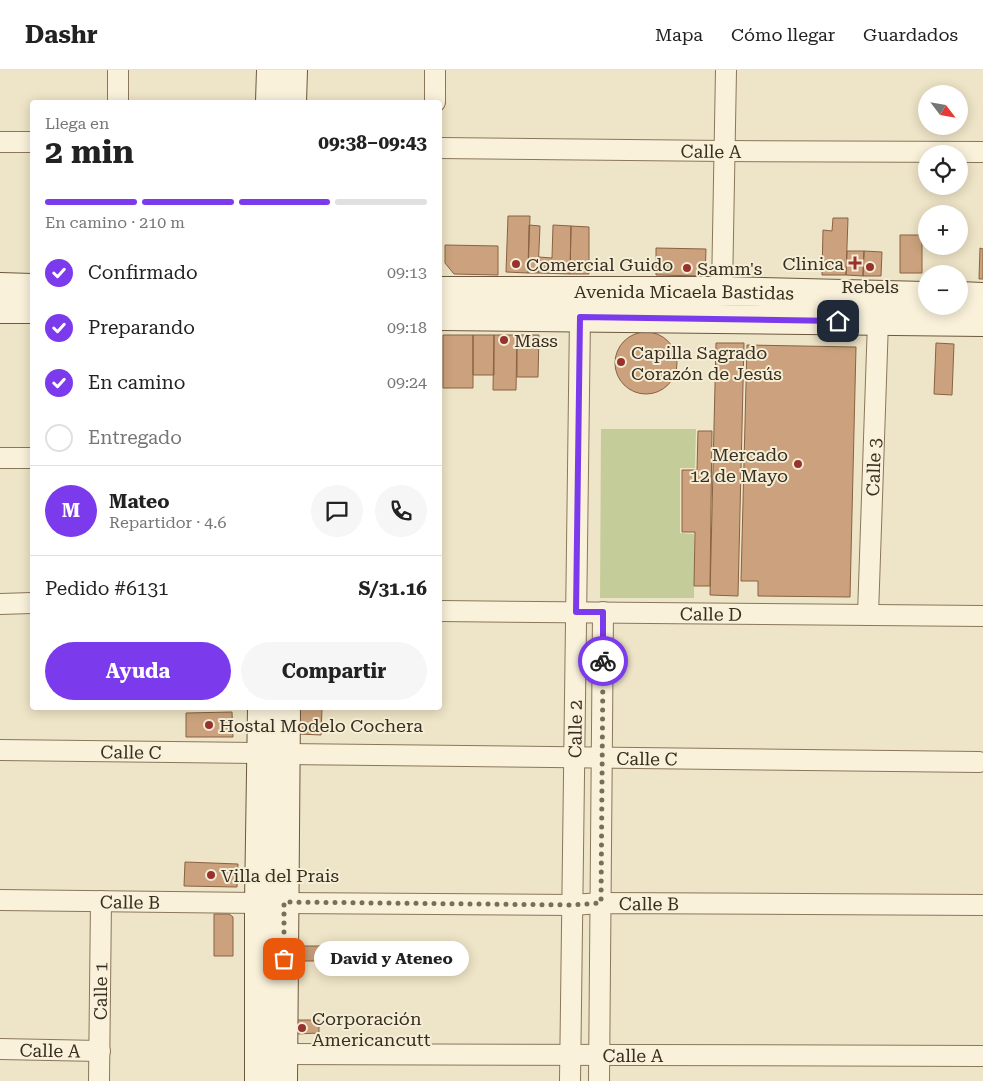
<!DOCTYPE html>
<html lang="es">
<meta charset="utf-8">
<style>
:root{--surface:#fff;--page:#f6f6f6;--text:#222;--muted:#767676;--line:#e0e0e0;--accent:#7c3aed}
body{margin:0;font-family:"Roboto Serif",serif;background:var(--page);color:var(--text);height:100vh;display:flex;flex-direction:column;font-size:19px;white-space:nowrap}
*{box-sizing:border-box;margin:0}
p{font-size:16px;color:var(--muted)}
.icon{flex:none;width:28px;height:28px;fill:none;stroke:currentColor;stroke-width:2;stroke-linecap:round;stroke-linejoin:round}
.map{position:relative;flex:1;overflow:hidden}
.sheet{position:absolute;left:30px;top:30px;width:412px;height:610px;display:flex;flex-direction:column;background:var(--surface);border-radius:5px;box-shadow:0 2px 12px #0003}
.sheet>*{flex:none}
.needle{width:32px;rotate:121deg}
.tools{position:absolute;left:918px;top:15px;display:grid;gap:10px}
.tools a{display:grid;place-items:center;width:50px;height:50px;border-radius:50%;background:var(--surface);box-shadow:0 2px 12px #0003;font-size:25px}
.pin{position:absolute;display:grid;place-items:center;width:42px;height:42px;color:#fff;margin:-21px;border-radius:10px;box-shadow:0 2px 8px #0006}
.courier{position:absolute;display:grid;place-items:center;width:50px;height:50px;margin:-25px;border:4px solid #7c3aed;border-radius:50%;background:#fff;color:#222;box-shadow:0 1px 6px #0007}
.bubble{position:absolute;height:35px;border-radius:18px;background:var(--surface);box-shadow:0 2px 12px #0003;font-size:16px;font-weight:700;line-height:35px;text-align:center}
.overview em{font-style:normal;font-weight:700}
.overview div{display:flex;flex-direction:column-reverse}
.overview{display:flex;align-items:center;justify-content:space-between;height:85px;padding:0 15px}
h1{font-size:32px;font-weight:700;line-height:38px}
.bar{display:grid;grid-template-columns:repeat(4,1fr);gap:8px 5px;align-content:center;height:60px;padding:0 15px}
.bar i{height:6px;border-radius:4px;background:var(--line)}
.bar .on{background:var(--accent)}
.bar p{grid-column:span 4}
.line{display:flex;align-items:center;gap:12px;padding:0 15px;border-top:1px solid var(--line)}
.line div{flex:1}
.round{display:grid;place-items:center;flex:none;width:52px;height:52px;border-radius:26px;background:var(--page)}
ol{padding:0 15px;list-style:none}
li{display:flex;align-items:center;gap:15px;height:55px}
li p{margin-inline-start:auto}
li .icon{padding:5px;border-radius:50%;background:var(--accent);color:#fff;stroke-width:4}
li:last-child{color:var(--muted)}
li i{width:28px;height:28px;border:2px solid var(--line);border-radius:50%}
.cta{display:flex;gap:10px;margin-top:auto;padding:10px 15px}
.cta a{flex:1;height:58px;border-radius:30px;background:var(--accent);color:#fff;font-size:20px;font-weight:700;line-height:58px;text-align:center}
.cta a+a{background:var(--page);color:var(--text)}
header{display:flex;align-items:center;gap:30px;box-sizing:border-box;height:70px;padding:0 25px;background:var(--surface);border-bottom:1px solid var(--line)}
header strong{font-size:24px}
nav{display:flex;gap:28px;margin-inline-start:auto;font-size:18px}
.map>svg:first-child{display:block}
</style>
<header>
<strong>Dashr</strong>
<nav><a>Mapa</a><a>Cómo llegar</a><a>Guardados</a></nav>
</header>
<div class="map">
<svg width="983" height="1011" viewBox="0 0 983 1011">
<rect width="100%" height="100%" fill="#eee4c7"/>
<path fill="#c4cc9a" d="M601,359H696L695,398H680V463L694,464V528H600Z"/>
<path fill="#cba27d" stroke="#886242" d="M508,146H530L528,203L506,202Z
M833,148H848L846,205H822L823,160L832,161Z
M529,155L540,156L538,203H528Z
M553,155L571,156L570,204L538,203L539,187L552,188Z
M571,156L589,157V204H570Z
M900,165H922V203H900Z
M445,175L498,176V205L454,204L445,193Z
M656,178L706,179L705,206L656,205Z
M980,178L983,179V209H979Z
M847,181H864L863,206L846,205Z
M864,181L882,182L881,206H863Z
M615 293a31 31 0 1 1 62 0a31 31 0 1 1-62 0Z
M443,265H473V318H443Z
M473,265H494V305H473Z
M494,265H517L516,320H493Z
M517,265H539L538,307H517Z
M716,273H744L738,526L710,525Z
M936,273L954,274L952,325L934,324Z
M747,275L856,277L850,527L758,526V511H741Z
M698,361H712L710,516H694L695,462H682V400H697Z
M299,639H322L321,665L299,664Z
M232,642L233,667H186V643Z
M185,792L238,794L237,817L184,816Z
M214,844H229L233,847V886H214Z
M298,876H338V891H298Z
M296,950H319V963L297,964Z"/>
<g fill="none" stroke-linecap="round" stroke-linejoin="round">
<defs>
<g id="street">
<path d="M118,32V0"/>
<path d="M435,32V0"/>
<path d="M0,72H32"/>
<path id="s1" d="M440,78L725,81L983,82"/>
<path d="M722,221L726,0"/>
<path d="M0,388H32"/>
<path d="M0,534L32,533"/>
<path id="s2" d="M440,541L983,546"/>
<path id="s3" d="M868,545L878,251"/>
<path id="s4" d="M0,680L262,683"/>
<path id="s5" d="M286,684L979,692"/>
<path id="s6" d="M0,830L259,833"/>
<path id="s7" d="M284,833L572,835L601,833L983,835"/>
<path id="s8" d="M0,979L100,981"/>
<path id="s9" d="M283,984L983,986"/>
<path id="s10" d="M99,1011L101,831"/>
<path id="s11" d="M570,1011L580,247"/>
<path d="M599,1011L603,542"/>
</g>
<g id="secondary">
<path d="M270,32L271,0"/>
<path d="M292,32L293,0"/>
<path d="M0,217L32,218"/>
<path id="s12" d="M440,221H722L926,226"/>
<path d="M959,226L983,227"/>
<path d="M0,239H32"/>
<path d="M440,246L983,252"/>
<path d="M259,1011V833L262,638"/>
<path d="M283,1011L286,638"/>
</g>
</defs>
<use href="#street" stroke="#89775c" stroke-width="22"/>
<use href="#secondary" stroke="#6b583f" stroke-width="30"/>
<use href="#street" stroke="#f9f1da" stroke-width="20"/>
<use href="#secondary" stroke="#f9f1da" stroke-width="28"/>
</g>
<g fill="none" stroke-linecap="round" stroke-linejoin="round">
<path stroke="#796e5a" stroke-width="5" stroke-dasharray="0 9" d="M284,889V832L572,835L601,833L603,591"/>
<path stroke="#7c3aed" stroke-width="6" d="M603,591V542H576L580,247L838,251"/>
</g>
<g fill="#98322d" stroke="#f5eed6" stroke-width="2">
<path d="M852.5 185.5h5v5h5v5h-5v5h-5v-5h-5v-5h5z"/>
<circle cx="516" cy="194" r="5"/>
<circle cx="870" cy="197" r="5"/>
<circle cx="687" cy="198" r="5"/>
<circle cx="504" cy="270" r="5"/>
<circle cx="621" cy="292" r="5"/>
<circle cx="798" cy="394" r="5"/>
<circle cx="209" cy="655" r="5"/>
<circle cx="211" cy="805" r="5"/>
<circle cx="302" cy="958" r="5"/>
</g>
<g text-anchor="middle" dominant-baseline="central" stroke-width="4" stroke-linejoin="round" paint-order="stroke">
<g font-size="18" fill="#3a2e20" stroke="#f5eed6">
<text stroke="none"><textPath href="#s1" startOffset="271">Calle A</textPath></text>
<text stroke="none"><textPath href="#s12" startOffset="244">Avenida Micaela Bastidas</textPath></text>
<text stroke="none"><textPath href="#s3" startOffset="148">Calle 3</textPath></text>
<text stroke="none"><textPath href="#s2" startOffset="271">Calle D</textPath></text>
<text stroke="none"><textPath href="#s11" startOffset="352">Calle 2</textPath></text>
<text stroke="none"><textPath href="#s4" startOffset="131">Calle C</textPath></text>
<text stroke="none"><textPath href="#s5" startOffset="361">Calle C</textPath></text>
<text stroke="none"><textPath href="#s6" startOffset="130">Calle B</textPath></text>
<text stroke="none"><textPath href="#s7" startOffset="365">Calle B</textPath></text>
<text stroke="none"><textPath href="#s10" startOffset="90">Calle 1</textPath></text>
<text stroke="none"><textPath href="#s8" startOffset="50">Calle A</textPath></text>
<text stroke="none"><textPath href="#s9" startOffset="350">Calle A</textPath></text>
</g>
<g font-size="18" fill="#3a2e20" stroke="#f5eed6" text-anchor="start">
<text x="844" y="193" text-anchor="end">Clinica</text>
<text x="526" y="194">Comercial Guido</text>
<text x="697" y="198">Samm's</text>
<text x="870" y="216" text-anchor="middle">Rebels</text>
<text x="514" y="270">Mass</text>
<text x="631" y="282">Capilla Sagrado<tspan x="631" dy="21">Corazón de Jesús</tspan></text>
<text x="788" y="384" text-anchor="end">Mercado<tspan x="788" dy="21">12 de Mayo</tspan></text>
<text x="219" y="655">Hostal Modelo Cochera</text>
<text x="221" y="805">Villa del Prais</text>
<text x="312" y="948">Corporación<tspan x="312" dy="21">Americancutt</tspan></text>
</g>
</g>
</svg>
<div class="tools">
<a><svg class="needle" viewBox="-14 -14 28 28"><path d="M0-13l5 13h-10z" fill="#e53935"/><path d="M0 13l5-13h-10z" fill="#767676"/></svg></a>
<a><svg class="icon" aria-label="locate" viewBox="0 0 24 24"><circle cx="12" cy="12" r="6"/><path d="M12 2v4M12 18v4M2 12h4M18 12h4"/></svg></a>
<a>+</a>
<a>−</a>
</div>
<div class="pin" style="left:284px;top:889px;background:#ea580c"><svg class="icon" aria-label="bag" viewBox="0 0 24 24"><path d="M5 8h14l-1 12H6zM9 8a3 3 0 0 1 6 0"/></svg></div>
<div class="pin" style="left:838px;top:251px;background:#1f2937"><svg class="icon" aria-label="home" viewBox="0 0 24 24"><path d="M3 11l9-7 9 7M6 9v11h12V9"/></svg></div>
<div class="courier" style="left:603px;top:591px"><svg class="icon" aria-label="bike" viewBox="0 0 24 24"><circle cx="6" cy="16" r="4"/><circle cx="18" cy="16" r="4"/><path d="M6 16l4-8h5l3 8M10 8l3 8H6M13 5h3"/></svg></div>
<div class="bubble" style="left:314px;top:871px;width:155px">David y Ateneo</div>
<section class="sheet">
<div class="overview"><div><h1>2 min</h1><p>Llega en</p></div><em>09:38–09:43</em></div>
<div class="bar"><i class="on"></i><i class="on"></i><i class="on"></i><i></i><p>En camino · 210 m</p></div>
<ol>
<li><svg class="icon" aria-label="check" viewBox="0 0 24 24"><path d="M5 12l5 5 9-10"/></svg>Confirmado<p>09:13</p></li>
<li><svg class="icon" aria-label="check" viewBox="0 0 24 24"><path d="M5 12l5 5 9-10"/></svg>Preparando<p>09:18</p></li>
<li><svg class="icon" aria-label="check" viewBox="0 0 24 24"><path d="M5 12l5 5 9-10"/></svg>En camino<p>09:24</p></li>
<li><i></i>Entregado</li>
</ol>
<div class="line" style="height:90px"><b class="round" style="background:var(--accent);color:#fff">M</b><div><b>Mateo</b><p>Repartidor · 4.6</p></div><a class="round"><svg class="icon" aria-label="chat" viewBox="0 0 24 24"><path d="M4 5h16v11H9l-5 4z"/></svg></a><a class="round"><svg class="icon" aria-label="phone" viewBox="0 0 24 24"><path d="M5 4h4l2 5-3 2q2 4 5 5l2-3 5 2v4C11 20 4 13 5 4z"/></svg></a></div>
<div class="line" style="height:65px"><div>Pedido #6131</div><b>S/31.16</b></div>
<div class="cta"><a>Ayuda</a><a>Compartir</a></div>
</section>
</div>
